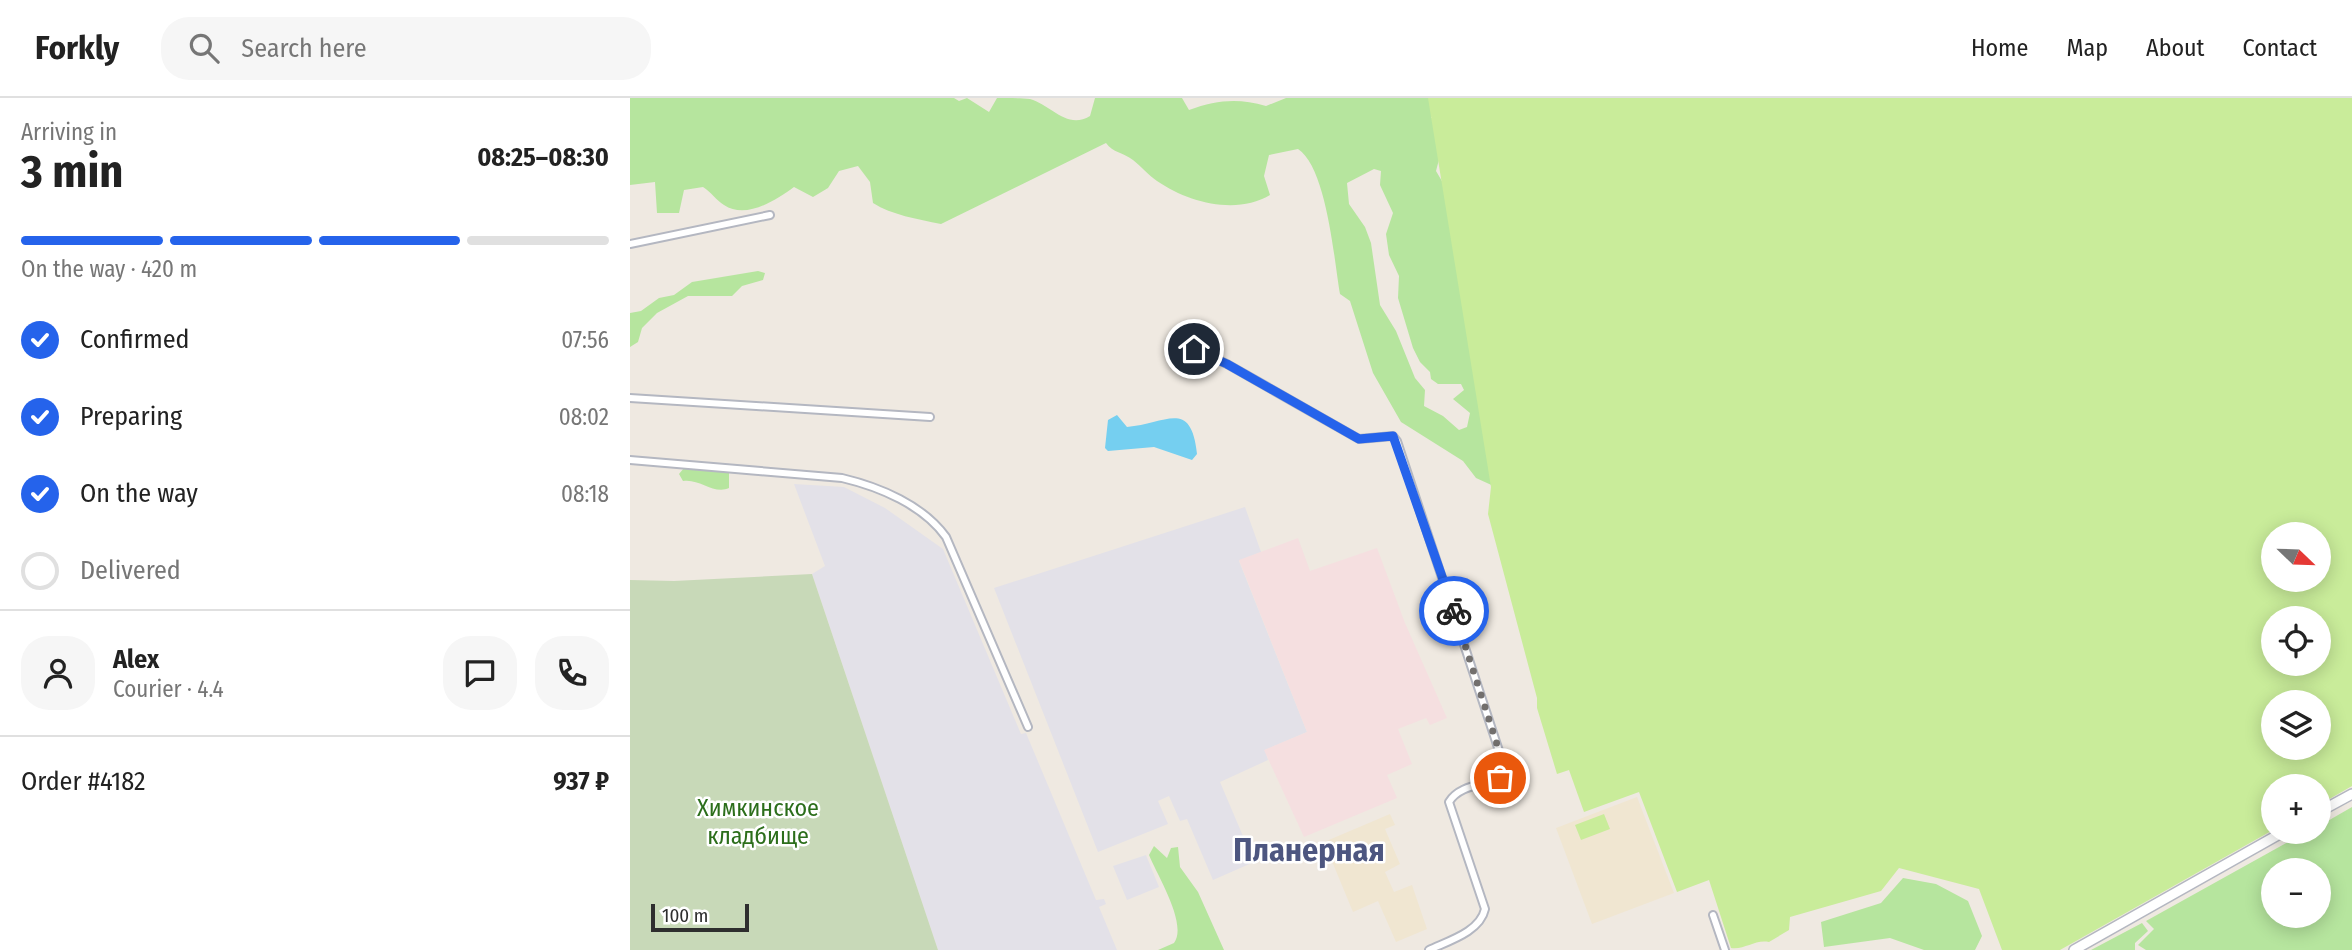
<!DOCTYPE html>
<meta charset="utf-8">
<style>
:root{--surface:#fff;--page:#f6f6f6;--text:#222;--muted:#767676;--line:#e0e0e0;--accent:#2563eb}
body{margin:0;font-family:"Fira Sans Condensed",sans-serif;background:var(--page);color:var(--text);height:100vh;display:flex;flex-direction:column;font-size:26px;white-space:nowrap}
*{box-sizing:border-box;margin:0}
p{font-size:23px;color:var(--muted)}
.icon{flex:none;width:38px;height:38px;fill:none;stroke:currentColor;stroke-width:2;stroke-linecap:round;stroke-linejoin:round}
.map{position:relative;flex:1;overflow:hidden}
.panel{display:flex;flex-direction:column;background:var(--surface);width:630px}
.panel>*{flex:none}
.needle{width:46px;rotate:113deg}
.fabs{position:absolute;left:1631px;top:424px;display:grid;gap:14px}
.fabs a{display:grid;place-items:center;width:70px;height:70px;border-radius:50%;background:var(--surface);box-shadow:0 4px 18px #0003;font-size:35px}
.scale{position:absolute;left:21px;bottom:18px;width:98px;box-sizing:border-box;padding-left:7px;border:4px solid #2e2e2e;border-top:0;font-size:19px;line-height:24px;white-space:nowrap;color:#2e2e2e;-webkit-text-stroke:5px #fff;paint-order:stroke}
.pin{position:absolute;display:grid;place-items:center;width:60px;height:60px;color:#fff;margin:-30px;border:4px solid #fff;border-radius:50%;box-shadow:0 2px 7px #0007}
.courier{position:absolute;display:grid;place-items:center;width:70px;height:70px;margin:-35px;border:5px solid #2563eb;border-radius:50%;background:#fff;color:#222;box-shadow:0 2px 9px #0007}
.overview em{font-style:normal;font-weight:700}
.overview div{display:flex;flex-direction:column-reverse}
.overview{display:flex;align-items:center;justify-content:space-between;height:119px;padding:0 21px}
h1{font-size:46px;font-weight:700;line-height:52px}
.bar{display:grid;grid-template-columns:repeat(4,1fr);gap:10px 7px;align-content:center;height:84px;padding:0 21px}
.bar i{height:9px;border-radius:5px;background:var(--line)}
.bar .active{background:var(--accent)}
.bar p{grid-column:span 4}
.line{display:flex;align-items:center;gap:18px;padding:0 21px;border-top:2px solid var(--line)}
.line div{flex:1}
.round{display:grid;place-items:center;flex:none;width:74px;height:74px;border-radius:28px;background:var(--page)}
ol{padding:0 21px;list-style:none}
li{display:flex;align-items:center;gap:21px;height:77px}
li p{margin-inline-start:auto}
li .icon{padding:7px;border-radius:50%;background:var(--accent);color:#fff;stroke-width:4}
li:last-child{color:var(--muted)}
li i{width:38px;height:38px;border:4px solid var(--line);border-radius:50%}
header{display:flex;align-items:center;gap:42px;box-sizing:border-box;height:98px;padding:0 35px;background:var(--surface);border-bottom:2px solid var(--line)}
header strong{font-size:33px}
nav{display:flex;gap:38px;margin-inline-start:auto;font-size:24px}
.search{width:490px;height:63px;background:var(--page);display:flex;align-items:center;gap:18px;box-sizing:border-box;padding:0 24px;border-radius:28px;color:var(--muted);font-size:26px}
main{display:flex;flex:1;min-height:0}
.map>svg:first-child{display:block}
</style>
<header>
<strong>Forkly</strong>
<div class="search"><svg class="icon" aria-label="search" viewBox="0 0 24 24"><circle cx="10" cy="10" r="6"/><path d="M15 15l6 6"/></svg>Search here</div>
<nav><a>Home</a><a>Map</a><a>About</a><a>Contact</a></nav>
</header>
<main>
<section class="panel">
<div class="overview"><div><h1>3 min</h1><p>Arriving in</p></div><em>08:25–08:30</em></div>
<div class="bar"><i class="active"></i><i class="active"></i><i class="active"></i><i></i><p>On the way · 420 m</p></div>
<ol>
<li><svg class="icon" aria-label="check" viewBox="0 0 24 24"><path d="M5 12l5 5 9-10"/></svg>Confirmed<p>07:56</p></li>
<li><svg class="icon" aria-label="check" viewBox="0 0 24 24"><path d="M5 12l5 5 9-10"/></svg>Preparing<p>08:02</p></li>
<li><svg class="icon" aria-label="check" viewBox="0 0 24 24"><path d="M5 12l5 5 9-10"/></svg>On the way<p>08:18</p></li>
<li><i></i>Delivered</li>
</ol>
<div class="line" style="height:126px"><a class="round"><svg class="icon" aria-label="person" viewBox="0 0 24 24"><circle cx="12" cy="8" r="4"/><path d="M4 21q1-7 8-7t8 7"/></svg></a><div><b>Alex</b><p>Courier · 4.4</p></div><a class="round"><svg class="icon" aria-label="chat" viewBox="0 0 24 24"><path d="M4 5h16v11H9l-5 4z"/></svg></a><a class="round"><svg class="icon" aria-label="phone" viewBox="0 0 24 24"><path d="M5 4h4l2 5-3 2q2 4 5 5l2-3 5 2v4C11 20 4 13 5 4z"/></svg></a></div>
<div class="line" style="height:91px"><div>Order #4182</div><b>937 ₽</b></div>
</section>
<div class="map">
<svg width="1722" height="852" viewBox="0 0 1722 852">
<rect width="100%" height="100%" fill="#efe9e1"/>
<path fill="#e3e1e8" d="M164,386L214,389L255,410L313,451L391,636L396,635L466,802L474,801L476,806L469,809L487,852H308L182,476L195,468Z
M615,409L631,454L609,463L677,634L635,652L638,662L590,684L624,764L583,782L557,721L550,723L539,698L528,703L538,726L468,754L364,490Z
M516,757L529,789L497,802L483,768Z"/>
<path fill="#f0e6d1" d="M1007,699L1044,795L962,826L926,730Z
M760,716L765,727L755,731L770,766L755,774L764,794L782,787L797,831L766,844L748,803L723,814L694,744Z"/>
<path fill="#f5dfe0" d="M668,440L680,473L747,450L775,525L817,620L800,627L796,620L768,631L782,666L757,677L767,700L674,739L634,652L677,634L609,462Z"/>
<path fill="#b6e59e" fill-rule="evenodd" d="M0,0H324L329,3L337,0L359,14L367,0C377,0 391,0 400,1C421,7 437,32 460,18L465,0H552L559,12C587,2 608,0 636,8L656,0H804L801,20L820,19L806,73L816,90L868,390L846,380L833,363L771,324L743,275L720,203L710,196C704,162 697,70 668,51L639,57L634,78L640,97C607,117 559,105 527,83C518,77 511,68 503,62C493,54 483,55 476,45L311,126C287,121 262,117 243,105L240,84L228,68L209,73L198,90L183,99L164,89C146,102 116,122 94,107C86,102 81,94 73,89L54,92L49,115H27L25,84L0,87ZM744,71L751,73L750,87L763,115L756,136L759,157L769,178L768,200L783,250L790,264L800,274L801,281L808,286H831L834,292L823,301L840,315L837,329L829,332L813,318L794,308L795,292L785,280L766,233L750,207L741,145L735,129L719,106L717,85Z
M128,173L135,175L133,182L112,188L102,198H58L27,215L12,230L8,244L0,249V215L11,213L29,200L44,197L62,184Z
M54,370L99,373V390C84,397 69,380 53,383L49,376Z
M1722,709V852H1516L1508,847L1524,831L1516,823L1678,733H1689V728ZM1643,772H1689V817H1643Z
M524,748L537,760L541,750L548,749L550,769L568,794L594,852H528L544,845C558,826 527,777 519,757Z
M1273,780L1306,786L1338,803L1352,838L1345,852H1294L1260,840L1194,849L1191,824L1251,805Z
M1512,825L1518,833L1505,845V852H1461Z"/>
<path fill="#c8d9b8" d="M182,476L308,852H0V482L44,483Z"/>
<path fill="#c9ec9a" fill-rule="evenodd" d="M798,0H1722V688L1689,707V688H1643V732L1430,852H1372L1349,791L1269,770L1251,793L1160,819L1159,832L1139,844C1125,841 1115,852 1101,850L1079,782L1047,794L1009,694L954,714L939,672L927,676L907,610V600L858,416L861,389ZM1643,436H1689V481H1643ZM1643,520H1689V565H1643ZM1643,604H1689V649H1643Z
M974,716L980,731L951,742L945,727Z"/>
<path fill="#75cff0" d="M487,317L497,329C536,326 561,300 567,356L562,362L524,349L478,353L475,350L478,322Z"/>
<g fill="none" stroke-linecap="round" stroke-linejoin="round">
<defs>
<path id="street" d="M0,146L140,117
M564,251L597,266L729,341L763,338L767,343L874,668
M0,300L300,319
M0,362L212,380C250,389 293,407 316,439L398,629
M1083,817L1095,852
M799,852C818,843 850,834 855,811L819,704C829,687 854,687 870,680L874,671L867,662L857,664L846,686"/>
<path id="secondary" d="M1689,714L1722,696
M1444,852L1655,733"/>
</defs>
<use href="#street" stroke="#b4b7c1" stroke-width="10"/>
<use href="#secondary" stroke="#b4b7c1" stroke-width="12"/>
<use href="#street" stroke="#fff" stroke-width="6"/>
<use href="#secondary" stroke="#fff" stroke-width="9"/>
</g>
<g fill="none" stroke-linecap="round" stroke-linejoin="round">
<path stroke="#726f6d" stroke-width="7" stroke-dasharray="0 12.6" d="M824,513L874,668L870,680"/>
<path stroke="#2563eb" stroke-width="9" d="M564,251L597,266L729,341L763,338L824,513"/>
</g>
<g text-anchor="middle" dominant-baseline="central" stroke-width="5" stroke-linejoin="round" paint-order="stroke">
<g font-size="24" fill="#2c6e1b" stroke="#fff">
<text x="128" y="710">Химкинское<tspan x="128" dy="28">кладбище</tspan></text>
</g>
<g font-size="32" font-weight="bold" fill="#4d5680" stroke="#fff">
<text x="679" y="752">Планерная</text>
</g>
</g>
</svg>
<div class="fabs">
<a><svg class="needle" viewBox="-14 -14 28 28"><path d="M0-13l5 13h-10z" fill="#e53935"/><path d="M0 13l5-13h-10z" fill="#767676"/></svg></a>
<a><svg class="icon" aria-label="locate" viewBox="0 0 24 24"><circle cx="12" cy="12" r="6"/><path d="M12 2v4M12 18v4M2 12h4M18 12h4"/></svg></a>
<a><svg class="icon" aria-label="layers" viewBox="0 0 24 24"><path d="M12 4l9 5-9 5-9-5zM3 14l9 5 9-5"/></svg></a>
<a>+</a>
<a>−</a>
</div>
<div class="scale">100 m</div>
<div class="pin" style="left:870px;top:680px;background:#ea580c"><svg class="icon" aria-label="bag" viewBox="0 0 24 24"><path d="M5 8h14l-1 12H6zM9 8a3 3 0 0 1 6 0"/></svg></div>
<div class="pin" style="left:564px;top:251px;background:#1f2937"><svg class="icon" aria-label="home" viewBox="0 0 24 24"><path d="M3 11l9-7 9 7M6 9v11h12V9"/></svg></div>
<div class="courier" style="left:824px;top:513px"><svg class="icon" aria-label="bike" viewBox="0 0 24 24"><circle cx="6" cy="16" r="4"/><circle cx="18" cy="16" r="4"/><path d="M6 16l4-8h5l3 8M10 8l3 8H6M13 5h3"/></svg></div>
</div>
</main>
